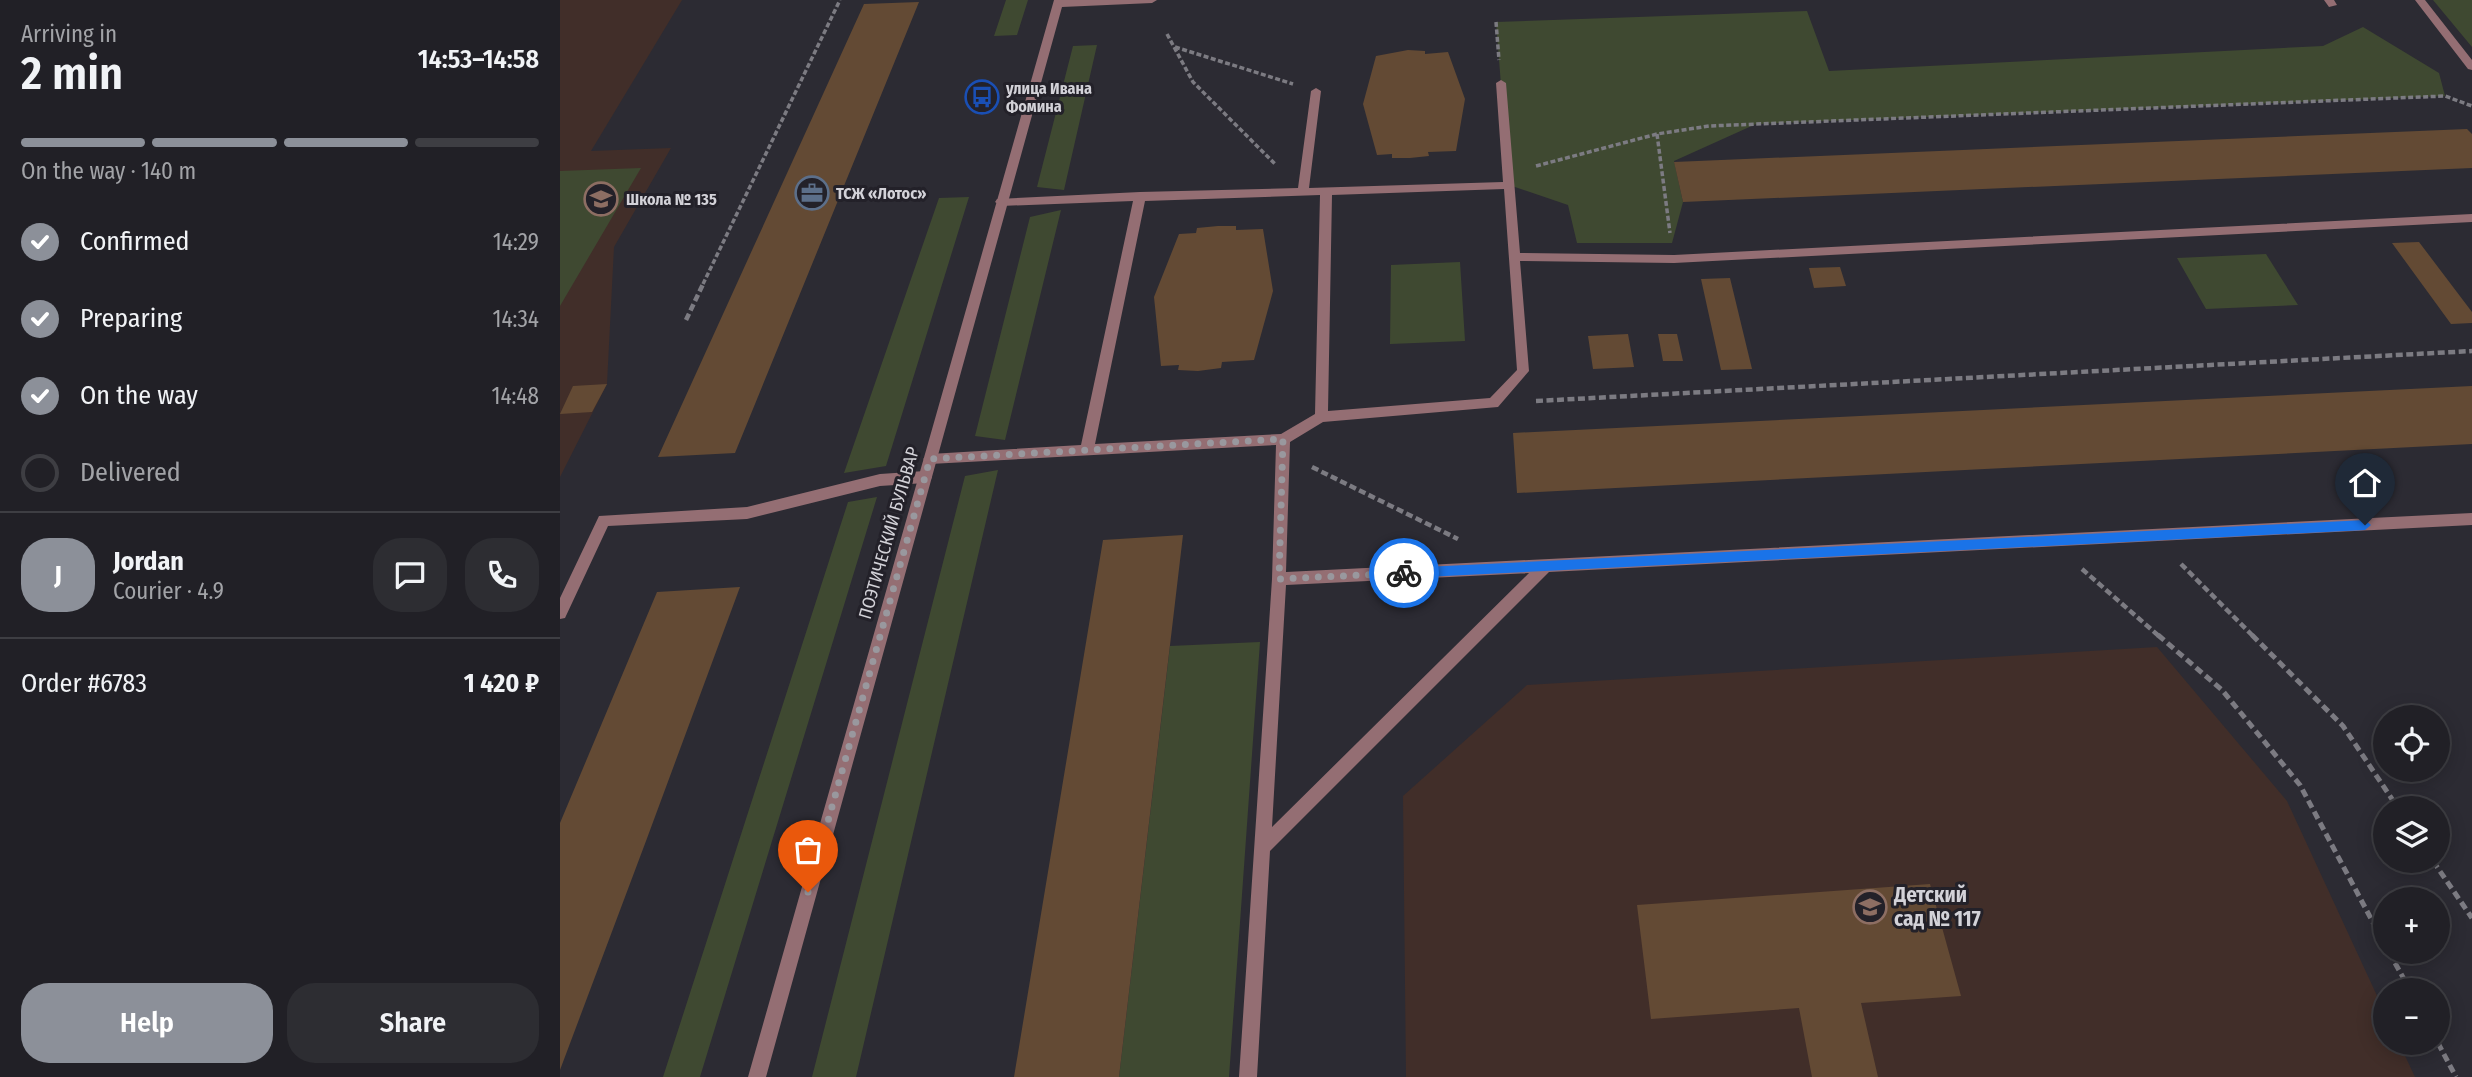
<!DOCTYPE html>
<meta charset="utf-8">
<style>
:root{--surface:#212026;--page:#2d2d32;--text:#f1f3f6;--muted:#a2a3a7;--line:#3e3e43;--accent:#8c9099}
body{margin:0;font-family:"Fira Sans Condensed",sans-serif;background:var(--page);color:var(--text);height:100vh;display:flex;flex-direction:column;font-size:26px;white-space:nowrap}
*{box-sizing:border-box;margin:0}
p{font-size:23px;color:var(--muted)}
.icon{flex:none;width:38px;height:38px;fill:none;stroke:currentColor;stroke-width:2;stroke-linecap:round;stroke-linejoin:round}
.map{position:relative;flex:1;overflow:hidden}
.details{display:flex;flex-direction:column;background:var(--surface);width:560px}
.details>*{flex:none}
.fabs{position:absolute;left:1813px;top:705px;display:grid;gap:14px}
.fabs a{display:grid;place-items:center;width:77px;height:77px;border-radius:50%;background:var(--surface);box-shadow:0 4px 18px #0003,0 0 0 2px var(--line);font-size:35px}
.pin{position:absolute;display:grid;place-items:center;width:60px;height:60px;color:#fff;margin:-72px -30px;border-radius:50% 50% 50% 0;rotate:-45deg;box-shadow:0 0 7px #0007}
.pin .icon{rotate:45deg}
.courier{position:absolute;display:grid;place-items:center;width:70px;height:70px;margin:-35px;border:5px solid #1a73e8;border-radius:50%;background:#fff;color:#222;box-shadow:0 2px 9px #0007}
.overview em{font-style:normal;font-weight:600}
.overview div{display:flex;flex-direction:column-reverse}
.overview{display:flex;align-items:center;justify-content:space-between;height:119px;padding:0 21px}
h1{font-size:46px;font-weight:600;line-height:52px}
.bar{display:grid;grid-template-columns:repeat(4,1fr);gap:10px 7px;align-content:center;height:84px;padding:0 21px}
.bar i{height:9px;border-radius:5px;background:var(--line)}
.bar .active{background:var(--accent)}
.bar p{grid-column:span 4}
.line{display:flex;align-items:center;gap:18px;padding:0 21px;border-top:2px solid var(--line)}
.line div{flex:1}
.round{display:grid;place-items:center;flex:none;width:74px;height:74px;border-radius:28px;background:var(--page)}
ol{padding:0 21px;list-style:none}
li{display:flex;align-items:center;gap:21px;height:77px}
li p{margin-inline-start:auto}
li .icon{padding:7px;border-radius:50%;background:var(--accent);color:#fff;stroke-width:4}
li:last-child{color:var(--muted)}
li i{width:38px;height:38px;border:4px solid var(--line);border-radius:50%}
.cta{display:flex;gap:14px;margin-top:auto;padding:14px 21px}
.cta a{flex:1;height:80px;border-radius:28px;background:var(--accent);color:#fff;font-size:28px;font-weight:600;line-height:80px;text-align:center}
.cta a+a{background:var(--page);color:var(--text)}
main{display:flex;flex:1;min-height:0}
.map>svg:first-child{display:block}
</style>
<main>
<section class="details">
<div class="overview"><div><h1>2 min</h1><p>Arriving in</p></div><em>14:53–14:58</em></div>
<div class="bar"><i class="active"></i><i class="active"></i><i class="active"></i><i></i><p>On the way · 140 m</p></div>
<ol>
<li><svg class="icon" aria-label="check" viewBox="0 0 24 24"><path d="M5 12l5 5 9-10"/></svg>Confirmed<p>14:29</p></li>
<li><svg class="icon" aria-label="check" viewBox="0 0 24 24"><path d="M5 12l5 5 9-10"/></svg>Preparing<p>14:34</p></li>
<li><svg class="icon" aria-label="check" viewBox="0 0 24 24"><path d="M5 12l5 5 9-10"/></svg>On the way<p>14:48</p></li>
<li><i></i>Delivered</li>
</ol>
<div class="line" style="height:126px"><b class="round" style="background:var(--accent);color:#fff">J</b><div><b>Jordan</b><p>Courier · 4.9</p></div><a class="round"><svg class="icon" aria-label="chat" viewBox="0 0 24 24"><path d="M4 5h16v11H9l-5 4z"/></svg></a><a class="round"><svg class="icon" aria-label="phone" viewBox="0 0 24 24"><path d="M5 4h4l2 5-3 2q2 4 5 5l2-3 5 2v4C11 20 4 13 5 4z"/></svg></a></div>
<div class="line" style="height:91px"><div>Order #6783</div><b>1 420 ₽</b></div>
<div class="cta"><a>Help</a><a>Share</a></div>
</section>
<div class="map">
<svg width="1912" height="1077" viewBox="0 0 1912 1077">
<rect width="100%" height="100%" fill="#2c2b33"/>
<path fill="#412e29" d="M0,0H122L31,151L111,148L54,247L47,384L0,477Z
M1597,647L1727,801L1825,1013V1043H1839L1855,1077H846L843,796L967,685Z"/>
<path fill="#3f4931" d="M446,0H468L457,35L434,36Z
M1873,0H1912V47Z
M1247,11L1269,71L1763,46L1803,27L1879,73L1885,96L1196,124L1114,161L1123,202L1112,243H1017L1008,205L949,185L936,22Z
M537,45L504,190L477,187L513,46Z
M81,168L0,306V171Z
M409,197L326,466L284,473L379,198Z
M501,210L445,440L415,436L470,217Z
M1706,254L1738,305L1646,309L1617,258Z
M900,262L905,341L830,344L831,265Z
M438,470L296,1077H252L405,476Z
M317,497L140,1077H103L288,502Z
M700,642L669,1077H559L610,646Z"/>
<path fill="#634a34" d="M359,2L175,453L98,457L304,4Z
M848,50L865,51V54L888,52L905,99L896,151L868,152L869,156L850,158H832V154L817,155L803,104L816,56Z
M1907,129L1912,134V168L1123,202L1114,162Z
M658,226H676V230L703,229L713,291L694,360L662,362L661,368L638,371L618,370L619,365L601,366L594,297L619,234L636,233L637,228Z
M1859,242L1912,312V323L1891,324L1832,243Z
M1280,267L1286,286L1254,288L1249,268Z
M1170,278L1192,369L1161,370L1141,279Z
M1068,334L1074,367L1033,369L1028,336Z
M1098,334H1117L1123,361H1103Z
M47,384L32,412L0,414L13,386Z
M1912,386V444L957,493L953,433Z
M623,535L559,1077H454L543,540Z
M180,587L86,841L0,1070V823L97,592Z
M1370,884L1401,996L1301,1003L1318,1077H1252L1239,1008L1091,1019L1077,905Z"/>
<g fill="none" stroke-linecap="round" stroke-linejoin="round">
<path stroke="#7c7b82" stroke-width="3.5" stroke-dasharray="5 2.5" stroke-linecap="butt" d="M936,22L939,60
M607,34L633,82L715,164
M615,47L733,84
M1097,134L1110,233
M976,166L1097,134L1149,126L1885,96L1912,106
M143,284L280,0"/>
<path stroke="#7c7b82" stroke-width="4.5" stroke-dasharray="7 3.5" stroke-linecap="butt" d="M126,320L144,282
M976,401L1912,351
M752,467L898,539
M1621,564L1694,637
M1522,569L1600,637"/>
<path stroke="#7c7b82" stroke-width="5" stroke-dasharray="8 4.5" stroke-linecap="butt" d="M1598,635L1662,690L1740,785L1825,945
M1692,635L1783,726L1838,808
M1873,861L1912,918
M1829,952L1850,990
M1878,1043L1896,1077"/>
<path fill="#946e73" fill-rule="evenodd" d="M1764,0H1774L1777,5L1769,7Z
M1855,0H1865L1912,60V70L1908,69Z
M941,80L946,83L960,253L1114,255L1912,214V222L1114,263L960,261L969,371L938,407L763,422L730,442L726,572L1912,513V525L989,572L710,851L697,1077H679L712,579L716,445L370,464L363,459L370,454L521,445L573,201L441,206L435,202L437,199L580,192L738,188L751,91L756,88L761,91L749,188L943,182L936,83ZM944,189L957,370L930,398L768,411L772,195ZM760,195L755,414L721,434L535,444L585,201ZM969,573L712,827L726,585Z
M365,471L370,473L372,477L370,481L365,483L320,486L187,519L48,526L5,618L0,619V598L39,516L187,507L320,474Z"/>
<path fill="#946e73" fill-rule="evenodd" d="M494,0H597L592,3L502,7L206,1077H188Z"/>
</g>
<path fill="#1a73e8" d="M1805,520L1811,525L1805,530L844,578L838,573L844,568Z"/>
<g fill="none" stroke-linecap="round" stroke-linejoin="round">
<path stroke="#99989e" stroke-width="7" stroke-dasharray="0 12.6" d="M248,892L370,459L723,439L719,579L844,573"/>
</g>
<defs>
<symbol id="bus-ring" viewBox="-11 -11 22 22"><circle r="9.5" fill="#232129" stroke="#1a4fb4" stroke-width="1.5"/><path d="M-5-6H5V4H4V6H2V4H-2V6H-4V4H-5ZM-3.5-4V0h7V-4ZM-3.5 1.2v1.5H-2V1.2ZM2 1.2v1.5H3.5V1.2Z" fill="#1a4fb4"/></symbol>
<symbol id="office-ring" viewBox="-11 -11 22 22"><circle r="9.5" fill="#232129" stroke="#5c6f8a" stroke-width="1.5"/><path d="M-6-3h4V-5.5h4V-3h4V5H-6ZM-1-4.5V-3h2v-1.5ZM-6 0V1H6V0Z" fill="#5c6f8a"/></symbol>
<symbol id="school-ring" viewBox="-11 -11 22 22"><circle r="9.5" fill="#232129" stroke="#8d6e63" stroke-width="1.5"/><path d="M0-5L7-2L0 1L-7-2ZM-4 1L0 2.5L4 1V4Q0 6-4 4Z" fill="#8d6e63"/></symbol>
</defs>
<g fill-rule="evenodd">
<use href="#bus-ring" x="403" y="78" width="38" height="38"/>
<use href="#office-ring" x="233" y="174" width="38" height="38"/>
<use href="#school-ring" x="22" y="180" width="38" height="38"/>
<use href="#school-ring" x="1291" y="888" width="38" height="38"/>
</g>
<g text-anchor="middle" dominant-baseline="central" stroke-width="6" stroke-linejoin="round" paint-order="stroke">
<g font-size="16" font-weight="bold" fill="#d3d2d8" stroke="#232129" text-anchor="start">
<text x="446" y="88">улица Ивана<tspan x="446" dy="18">Фомина</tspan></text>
<text x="276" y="193">ТСЖ «Лотос»</text>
<text x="66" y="199">Школа № 135</text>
</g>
<g font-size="18" fill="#d3d2d8" stroke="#232129">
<text transform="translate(329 533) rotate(-74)">ПОЭТИЧЕСКИЙ БУЛЬВАР</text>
</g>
<g font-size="21" font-weight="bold" fill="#d3d2d8" stroke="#232129" text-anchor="start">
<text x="1334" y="895">Детский<tspan x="1334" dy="24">сад № 117</tspan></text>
</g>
</g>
</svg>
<div class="fabs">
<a><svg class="icon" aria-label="locate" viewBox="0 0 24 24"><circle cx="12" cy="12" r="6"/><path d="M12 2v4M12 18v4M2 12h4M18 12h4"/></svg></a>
<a><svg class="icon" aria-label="layers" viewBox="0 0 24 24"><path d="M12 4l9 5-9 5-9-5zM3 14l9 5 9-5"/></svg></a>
<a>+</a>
<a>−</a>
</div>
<div class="pin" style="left:248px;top:892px;background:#ea580c"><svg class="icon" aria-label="bag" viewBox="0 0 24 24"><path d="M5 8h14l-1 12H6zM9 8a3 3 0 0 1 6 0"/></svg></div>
<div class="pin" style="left:1805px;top:525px;background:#1f2937"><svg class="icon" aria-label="home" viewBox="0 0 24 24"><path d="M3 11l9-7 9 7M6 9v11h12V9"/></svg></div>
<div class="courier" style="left:844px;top:573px"><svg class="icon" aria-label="bike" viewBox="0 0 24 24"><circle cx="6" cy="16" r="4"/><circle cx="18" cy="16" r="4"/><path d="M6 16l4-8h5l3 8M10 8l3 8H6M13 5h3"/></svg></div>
</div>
</main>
